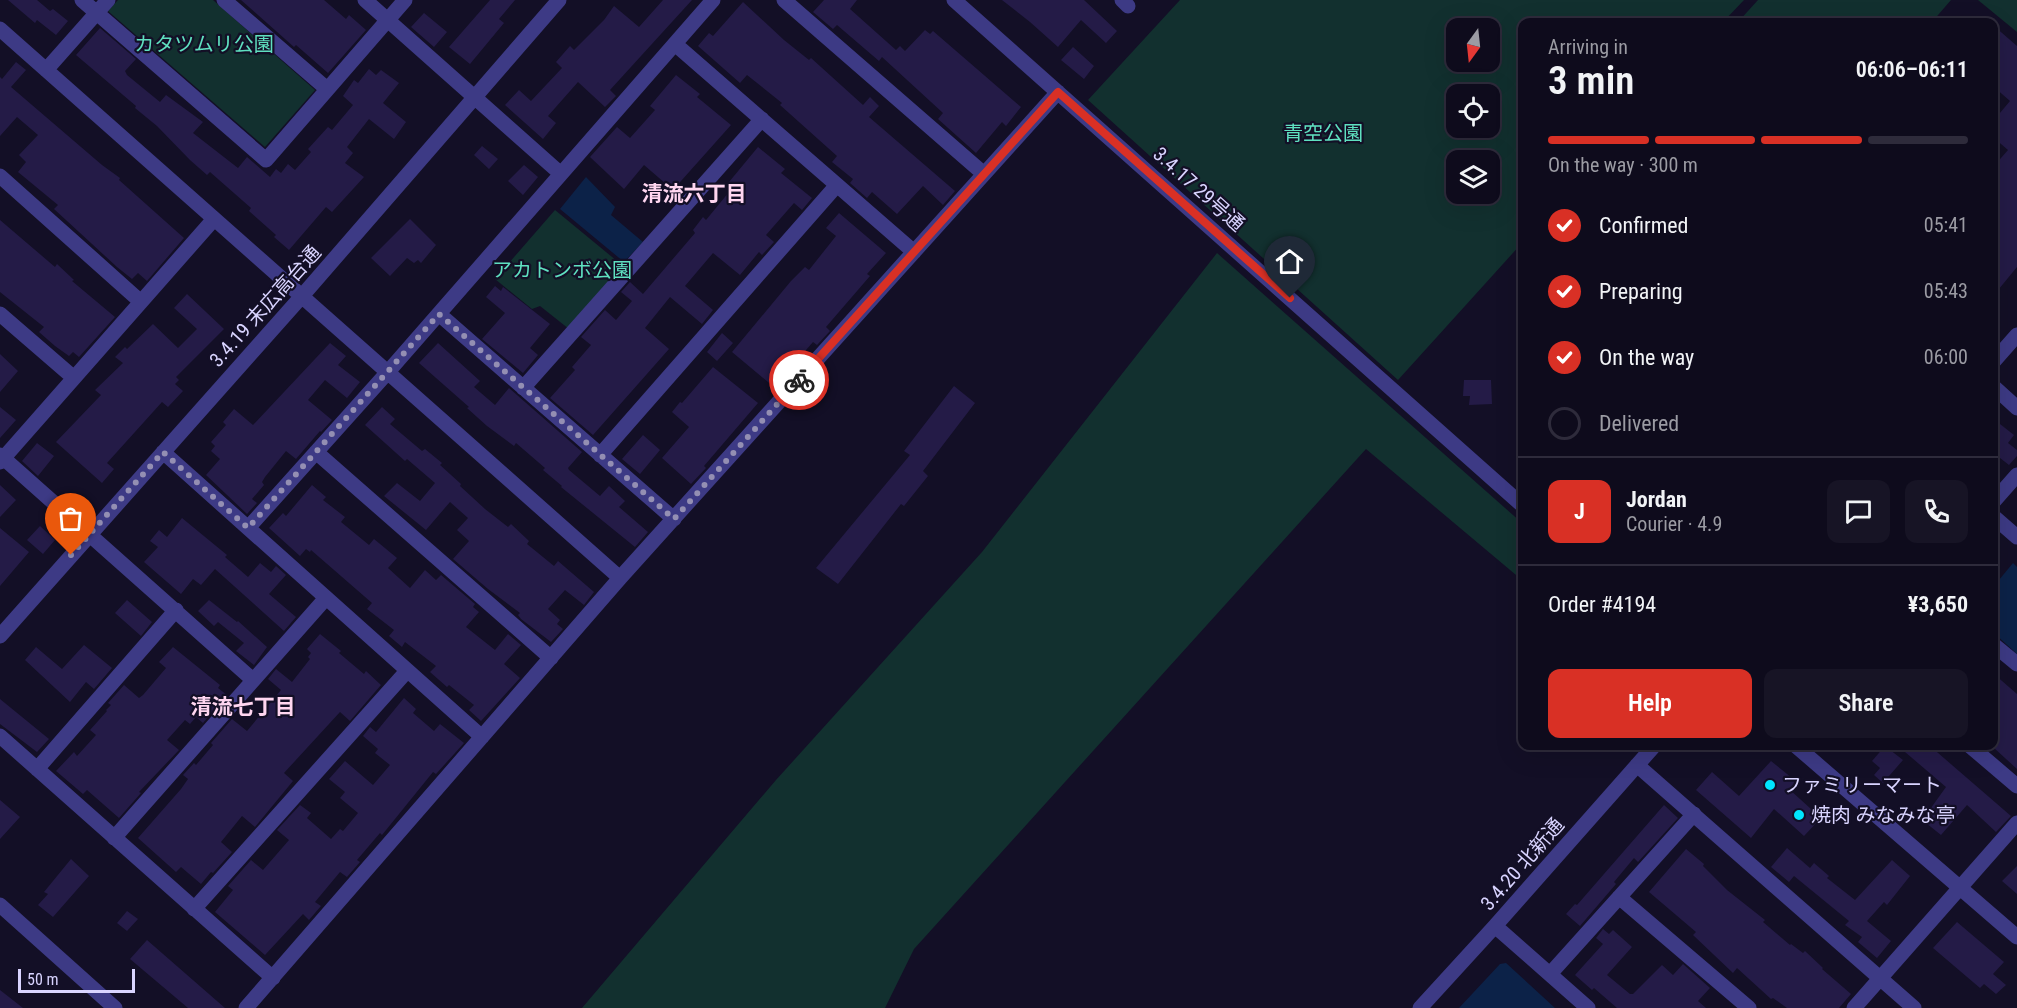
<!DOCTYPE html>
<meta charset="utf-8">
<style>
:root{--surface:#0e0b1c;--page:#171425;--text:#f1f3f6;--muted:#9b9ba3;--line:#2e2b3b;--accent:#d93025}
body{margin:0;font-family:"Roboto Condensed","Noto Sans JP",sans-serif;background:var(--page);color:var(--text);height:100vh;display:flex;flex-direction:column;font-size:22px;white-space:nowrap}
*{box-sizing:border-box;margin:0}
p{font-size:20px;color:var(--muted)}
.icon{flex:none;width:33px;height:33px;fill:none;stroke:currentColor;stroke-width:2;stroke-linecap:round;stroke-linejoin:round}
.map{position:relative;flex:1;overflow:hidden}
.details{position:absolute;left:1518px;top:18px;width:480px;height:732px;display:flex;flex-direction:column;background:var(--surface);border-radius:12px;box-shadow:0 6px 24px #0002,0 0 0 2px var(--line)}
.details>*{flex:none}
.needle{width:39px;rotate:195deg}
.fabs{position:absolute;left:1446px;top:18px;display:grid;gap:12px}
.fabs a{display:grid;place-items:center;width:54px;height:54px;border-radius:12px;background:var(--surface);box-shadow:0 6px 24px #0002,0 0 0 2px var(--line);font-size:30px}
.scale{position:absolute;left:18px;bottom:15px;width:117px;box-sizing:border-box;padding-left:6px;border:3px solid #d9d4ff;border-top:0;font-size:16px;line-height:21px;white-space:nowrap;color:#d9d4ff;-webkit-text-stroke:4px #130f26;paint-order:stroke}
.pin{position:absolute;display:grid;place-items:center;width:51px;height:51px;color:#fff;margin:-62px -26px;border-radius:50% 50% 50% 0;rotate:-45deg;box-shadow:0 0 6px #0007}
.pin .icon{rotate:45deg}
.courier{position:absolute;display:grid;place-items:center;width:60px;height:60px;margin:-30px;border:4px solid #d93025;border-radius:50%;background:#fff;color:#222;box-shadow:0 2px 8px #0007}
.headline em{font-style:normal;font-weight:600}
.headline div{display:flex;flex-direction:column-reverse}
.headline{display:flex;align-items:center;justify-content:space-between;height:102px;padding:0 30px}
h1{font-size:39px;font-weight:600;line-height:45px}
.bar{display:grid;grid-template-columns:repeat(4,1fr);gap:9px 6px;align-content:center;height:72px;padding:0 30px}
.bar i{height:8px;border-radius:4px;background:var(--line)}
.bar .current{background:var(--accent)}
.bar p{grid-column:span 4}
.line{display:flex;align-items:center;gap:15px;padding:0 30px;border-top:2px solid var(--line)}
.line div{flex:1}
.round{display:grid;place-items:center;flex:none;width:63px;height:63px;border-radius:12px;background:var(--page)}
ol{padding:0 30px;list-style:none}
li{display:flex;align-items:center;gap:18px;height:66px}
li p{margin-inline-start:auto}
li .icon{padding:6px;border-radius:50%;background:var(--accent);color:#fff;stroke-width:4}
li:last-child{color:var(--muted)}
li i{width:33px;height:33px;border:3px solid var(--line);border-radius:50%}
.cta{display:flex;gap:12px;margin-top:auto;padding:12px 30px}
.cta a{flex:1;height:69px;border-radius:12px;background:var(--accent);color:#fff;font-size:24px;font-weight:600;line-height:69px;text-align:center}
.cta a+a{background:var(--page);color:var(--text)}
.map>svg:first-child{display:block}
</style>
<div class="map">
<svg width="2017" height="1008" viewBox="0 0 2017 1008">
<rect width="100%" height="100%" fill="#130f26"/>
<path fill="#12302f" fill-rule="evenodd" d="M118,0H213L315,90L265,147L108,11Z
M1180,0H1744L1723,22H1522V243L1398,380L1088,100ZM1456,28H1490V62H1456ZM1456,94H1490V128H1456ZM1490,160V194H1456V160Z
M1758,0H1951L1932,22H1738Z
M1978,0H2017V32Z
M555,210L623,266L569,329L540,306L532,309L495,279Z
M1217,253L1522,523V580L1366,449L914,949L885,1008H582L776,780L982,552Z"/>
<path fill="#0c2248" d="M586,177L615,207L611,215L643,242L624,262L560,209Z
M2013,563L2017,567V654L1994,633V586Z
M1506,963L1555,1008H1459L1500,964Z"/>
<path fill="#241b47" d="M8,0H37L50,11L53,9L68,21L56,35L37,20L35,23Z
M241,0H324L346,19L349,15L366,30L328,73L296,45L294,47Z
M490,0H515L499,19L504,23L470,64L449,47Z
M663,0H692L610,90L616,96L605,107L578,82L548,116L556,123L543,139L505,105L519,90L531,101L562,68L556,62L570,46L574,50L604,20L614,6L639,27Z
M824,0H857L850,9L896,50L900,46L905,51L925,30L930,34L933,31L1021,107L1006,126L1002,122L976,153L938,119L943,113L882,57L879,61L837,25L833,29L813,12Z
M1002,0H1084L1117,31L1106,43L1081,20L1058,47L1030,22Z
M743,2L784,40L809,60L811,58L863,105L870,97L879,106L869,117L955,191L943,205L923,186L897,214L872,192L867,198L850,183L853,179L832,162L837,156L780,105L782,103L747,75L740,83L698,46L709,33L713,36Z
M424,13L447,32L434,47L411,27Z
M1994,26L2017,46V267L1994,295V166L2008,150L1994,138V120L2010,101L1994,87Z
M100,28L136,59L125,71L127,75L160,102L166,95L203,122L193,133L238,168L247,157L270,177L276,169L281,173L288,164L295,170L311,152L308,149L328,127L332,130L353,105L343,96L354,80L358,83L369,69L376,75L381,70L399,83L383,103L406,122L394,139L369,119L347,147L353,153L345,163L364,177L332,212L326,207L289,250L274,237L276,235L249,211L251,208L210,172L207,175L190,160L157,126L135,108L136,106L76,55Z
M1073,47L1094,66L1084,79L1061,60Z
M16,62L26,70L11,87L102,165L120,178L119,180L184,238L147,281L138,273L132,279L117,267L54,209L58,205L18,172L26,162L19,155L38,135L17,117L0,136V77L2,79Z
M676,75L700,94L697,97L731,125L673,190L644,165L624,189L590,157L617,127L630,138L655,110L650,106Z
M482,146L498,159L489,169L474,155Z
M758,147L785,169L781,173L812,198L802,210L794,203L766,235L774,242L762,255L759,252L740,275L713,253L685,286L713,310L702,324L670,297L645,328L669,349L593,435L550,398L575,370L572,367L591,345L581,337L605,310L616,320L632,301L621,292L630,282L643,294L695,233L693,230L703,217L706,220L734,186L729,182Z
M524,165L538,177L523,195L508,181Z
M839,213L886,253L867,274L870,276L826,327L830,331L817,345L813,342L774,387L732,352L791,281L805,267L809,270L836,236L826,228Z
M410,219L436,245L421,263L418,260L414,263L407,258L390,276L371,258Z
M0,220L55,267L57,264L74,280L72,281L115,317L79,357L73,352L69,356L55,346L39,332L44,327L0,292Z
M495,286L501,291L503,287L550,324L530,348L538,355L523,373L482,339L505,313L486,297Z
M187,294L224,329L176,377L179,380L175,384L183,391L168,407L162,402L107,463L114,469L102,483L56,442L101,395L95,390L123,363L115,357L125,347L127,349L153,324L178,348L197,329L174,308Z
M722,333L733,343L717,361L707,352Z
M330,343L346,356L338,365L360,382L347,398L325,380L308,400L332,420L321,432L320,431L296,459L286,451L265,477L262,482L264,485L252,499L257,503L247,514L206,475L220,459L211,451L215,446L211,442L226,425L223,422L234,409L253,425Z
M438,343L480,381L474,387L495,405L509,388L582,452L568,468L569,470L600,496L609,486L625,501L619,507L648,532L635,547L561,487L562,486L543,470L545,468L516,443L514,446L487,426L467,408L469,407L419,363Z
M0,354L18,371L0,392Z
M713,367L758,403L704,466L706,468L691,484L662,458L689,427L672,412L680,402L682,403Z
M1464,380H1491L1492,404L1469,405L1470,396H1463Z
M954,386L975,403L923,471L928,476L904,506L901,504L838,584L816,568L910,455L904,451Z
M0,407L16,420L0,438Z
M382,407L395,419L390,424L422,451L425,449L442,463L440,465L461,484L460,486L485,509L508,527L511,524L529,541L527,544L554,566L558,561L594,592L584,605L565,590L548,609L560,620L557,624L563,629L551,642L521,619L518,615L520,613L488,589L453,559L469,541L457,530L468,518L450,502L426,530L384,496L397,483L420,501L435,483L407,459L405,461L365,425Z
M2000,424L2014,435L2008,443L2017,450V456L2009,465L2000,458L1994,465V431Z
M643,435L660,450L640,474L622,459Z
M37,443L54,456L38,476L22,461Z
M0,485L16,500L0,517Z
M312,485L326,497L323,500L345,517L341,522L369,545L374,539L397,558L388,568L410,588L425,570L436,580L441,575L475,604L473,607L479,612L466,627L495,650L508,634L521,645L504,664L520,678L481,721L469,710L474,705L449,685L447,687L430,672L436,666L405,642L402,647L389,636L394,630L367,609L372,603L311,550L310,552L306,549L300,556L269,528L283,513L286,516Z
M182,518L227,555L225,557L248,577L260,563L271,572L276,566L286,575L269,594L296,617L284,631L215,569L201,585L193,579L181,594L144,562L158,547L150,541L159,530L167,537Z
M40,526L55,540L43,554L27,540Z
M0,528L29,552L0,586Z
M127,600L152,622L141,636L115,613Z
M209,600L237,622L238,621L267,647L254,665L236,651L244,643L218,622L214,626L198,611Z
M320,634L341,651L339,653L364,674L366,671L381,685L350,721L340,712L284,773L293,781L255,827L242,816L221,842L232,852L213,873L211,872L201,884L181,867L176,872L138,838L181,789L188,779L183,775L194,763L196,765L213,745L211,743L232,719L247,731L281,690L268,679L276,669L292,682L310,659L308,657L311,653L307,649Z
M84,645L112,668L94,689L86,682L70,702L25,660L36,647L62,669Z
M173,647L220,685L218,688L227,695L203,723L196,717L190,724L185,720L167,740L179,750L139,792L141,793L119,818L87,790L83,794L56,771L74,752L77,756L96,735L90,730L107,711L106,710L111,705L108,703L124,685L139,698L143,695L166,668L159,662Z
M1994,674L2017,694V769L1994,748Z
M404,698L416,709L413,713L434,731L440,724L464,743L436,774L433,772L382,835L380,833L357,860L360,862L347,877L340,872L315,902L321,906L309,920L303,914L265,955L215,912L233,890L228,886L251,860L263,870L289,840L277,830L300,805L311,813L307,818L331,839L340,829L343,831L358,813L340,798L345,792L329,779L345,761L373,785L390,765L375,753L378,749L363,736L370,727L376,732Z
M0,699L49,739L37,752L0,724Z
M1885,746L1903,760L1883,783L1874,775L1880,768L1872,761Z
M1898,746H1930L2011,816L1996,832L1967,805L1941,835L1926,823L1933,816L1928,812L1946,787Z
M1771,761L1797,782L1790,790L1821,818L1804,836L1774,809L1751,838L1696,790L1712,772L1739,796Z
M0,800L20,817L0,839Z
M1664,805L1678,818L1638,862L1634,858L1614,882L1616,884L1580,926L1566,914L1575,904L1577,905Z
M1787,848L1810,868L1814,863L1829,876L1827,878L1855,900L1892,860L1910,876L1887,905L1884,902L1867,921L1891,941L1877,958L1858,942L1862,937L1845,925L1849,921L1794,876L1789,882L1771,867Z
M1686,849L1704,864L1703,866L1727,890L1765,920L1763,922L1790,945L1791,944L1803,953L1805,951L1823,968L1822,969L1851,994L1839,1008H1787L1773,998L1771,999L1737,968L1733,973L1693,935L1696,932L1649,892Z
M71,859L89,876L53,917L38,905L48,894L44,892Z
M2017,866V894L2002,881Z
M127,911L138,919L127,931L117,923Z
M1957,922L2004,962L1993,974L2006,985L1996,994L1984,984L1980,988L1933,948Z
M1603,929L1609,934L1613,930L1632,947L1607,975L1630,994H1633L1662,965L1673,975L1683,964L1710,988L1698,1001L1706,1008H1617L1594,988L1592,990L1575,975L1603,944L1596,938Z
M147,940L225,1008H188L130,959Z
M0,990L23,1008H0Z"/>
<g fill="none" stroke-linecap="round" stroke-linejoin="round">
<path stroke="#3d3a85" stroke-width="15" d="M82,0L266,160L405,0
M224,0L327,89
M365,0L561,174
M784,0L984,174
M954,0L1522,505
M1122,0L1128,6
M0,29L620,578
M675,44L914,252
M46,70L108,0
M0,176L141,302
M0,314L74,378
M439,314L674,519
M1994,361L2017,335
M1994,387L2017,408
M523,388L762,119
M163,452L482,737
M316,452L551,658
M0,455L253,680
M600,455L837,185
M0,462L214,219
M1994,501L2017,475
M1994,517L2017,537
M248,528L387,373L713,0
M0,636L302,296L559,0
M1994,645L2017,664
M0,736L273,978
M1796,746L2017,937
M1970,746L2017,786
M1637,765L1914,1008
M37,769L176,610
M114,838L326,598
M1619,897L1749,1008
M0,905L115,1008
M194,909L407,671
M1495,926L1588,1008
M1550,974L1694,814
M246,1008L620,578L1058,92
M1420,1008L1495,926L1654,746
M1854,1008L2017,823"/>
</g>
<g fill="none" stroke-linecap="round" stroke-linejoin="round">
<path stroke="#948fb3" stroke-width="6" stroke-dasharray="0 10.8" d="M71,555L163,452L248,528L439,314L674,519L799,380"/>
<path stroke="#d93025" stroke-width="8" d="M799,380L1058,92L1290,298"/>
</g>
<g fill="#00e5ff" stroke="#130f26" stroke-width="2">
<circle cx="1770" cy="785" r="6"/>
<circle cx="1799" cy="815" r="6"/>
</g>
<g text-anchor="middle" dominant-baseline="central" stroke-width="4.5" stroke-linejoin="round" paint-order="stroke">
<g font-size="20" fill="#5fe0c0" stroke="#130f26">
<text x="204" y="44">カタツムリ公園</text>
<text x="1323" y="133">青空公園</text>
<text x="562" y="270">アカトンボ公園</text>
</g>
<g font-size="20" fill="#d9d4ff" stroke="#130f26">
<text transform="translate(1199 189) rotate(42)">3.4.17 29号通</text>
<text transform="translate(265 306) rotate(-48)">3.4.19 末広高台通</text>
<text transform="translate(1522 864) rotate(-49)">3.4.20 北新通</text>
</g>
<g font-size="20" fill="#d9d4ff" stroke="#130f26" text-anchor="start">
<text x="1782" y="785">ファミリーマート</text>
<text x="1811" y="815">焼肉 みなみな亭</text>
</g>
<g font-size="21" font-weight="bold" fill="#ffd6f0" stroke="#130f26">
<text x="694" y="194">清流六丁目</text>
<text x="243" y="707">清流七丁目</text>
</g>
</g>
</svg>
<div class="fabs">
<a><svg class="needle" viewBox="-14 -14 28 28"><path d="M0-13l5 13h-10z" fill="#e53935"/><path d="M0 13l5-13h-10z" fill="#9b9ba3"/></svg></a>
<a><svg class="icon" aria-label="locate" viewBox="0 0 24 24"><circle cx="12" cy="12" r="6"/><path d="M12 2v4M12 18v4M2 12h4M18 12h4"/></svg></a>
<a><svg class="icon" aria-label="layers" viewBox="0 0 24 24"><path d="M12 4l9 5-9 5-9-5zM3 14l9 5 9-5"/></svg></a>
</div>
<div class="scale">50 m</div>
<div class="pin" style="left:71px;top:555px;background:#ea580c"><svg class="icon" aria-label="bag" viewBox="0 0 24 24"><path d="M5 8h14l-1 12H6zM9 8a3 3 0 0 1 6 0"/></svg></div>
<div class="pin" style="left:1290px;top:298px;background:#1f2937"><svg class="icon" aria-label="home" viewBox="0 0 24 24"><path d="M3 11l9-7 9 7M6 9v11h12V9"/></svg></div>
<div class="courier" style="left:799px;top:380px"><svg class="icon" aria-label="bike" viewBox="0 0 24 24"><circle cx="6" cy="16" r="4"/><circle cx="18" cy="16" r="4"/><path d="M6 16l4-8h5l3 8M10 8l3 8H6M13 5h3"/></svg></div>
<section class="details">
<div class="headline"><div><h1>3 min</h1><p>Arriving in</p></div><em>06:06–06:11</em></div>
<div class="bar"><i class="current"></i><i class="current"></i><i class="current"></i><i></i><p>On the way · 300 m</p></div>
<ol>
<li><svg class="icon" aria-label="check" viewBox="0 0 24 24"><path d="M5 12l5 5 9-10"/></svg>Confirmed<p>05:41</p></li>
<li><svg class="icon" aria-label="check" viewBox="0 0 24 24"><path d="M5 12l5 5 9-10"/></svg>Preparing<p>05:43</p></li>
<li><svg class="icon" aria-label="check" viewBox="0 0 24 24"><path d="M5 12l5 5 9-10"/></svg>On the way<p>06:00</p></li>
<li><i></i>Delivered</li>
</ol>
<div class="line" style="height:108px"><b class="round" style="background:var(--accent);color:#fff">J</b><div><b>Jordan</b><p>Courier · 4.9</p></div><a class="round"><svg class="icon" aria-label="chat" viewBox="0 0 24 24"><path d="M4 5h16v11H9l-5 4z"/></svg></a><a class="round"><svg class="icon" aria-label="phone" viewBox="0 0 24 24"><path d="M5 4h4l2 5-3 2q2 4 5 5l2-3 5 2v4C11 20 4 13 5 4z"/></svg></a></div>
<div class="line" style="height:78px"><div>Order #4194</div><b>¥3,650</b></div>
<div class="cta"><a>Help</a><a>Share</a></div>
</section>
</div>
